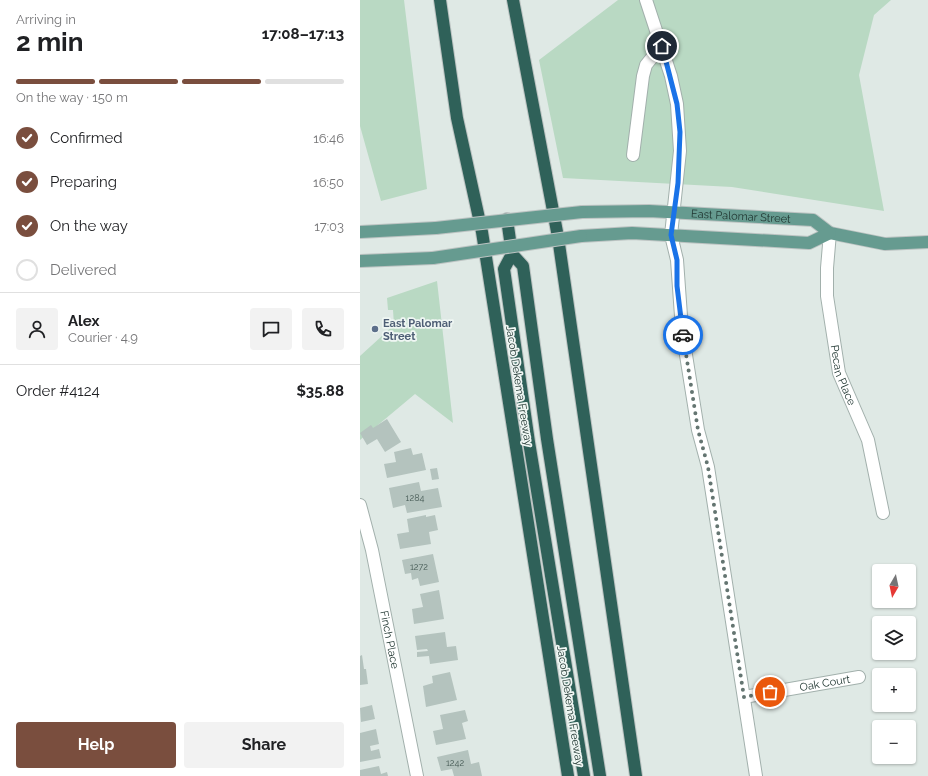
<!DOCTYPE html>
<meta charset="utf-8">
<style>
:root{--surface:#fff;--page:#f2f2f2;--text:#202124;--muted:#757577;--line:#e0e0e0;--accent:#7a4e3e}
body{margin:0;font-family:Raleway,sans-serif;background:var(--page);color:var(--text);height:100vh;display:flex;flex-direction:column;font-size:15px;white-space:nowrap}
*{box-sizing:border-box;margin:0}
p{font-size:13px;color:var(--muted)}
.icon{flex:none;width:22px;height:22px;fill:none;stroke:currentColor;stroke-width:2;stroke-linecap:round;stroke-linejoin:round}
.map{position:relative;flex:1;overflow:hidden}
.details{display:flex;flex-direction:column;background:var(--surface);width:360px}
.details>*{flex:none}
.needle{width:26px;rotate:189deg}
.buttons{position:absolute;left:512px;top:564px;display:grid;gap:8px}
.buttons a{display:grid;place-items:center;width:44px;height:44px;border-radius:4px;background:var(--surface);box-shadow:0 1px 3px #0004;font-size:20px}
.pin{position:absolute;display:grid;place-items:center;width:34px;height:34px;color:#fff;margin:-17px;border:2px solid #fff;border-radius:50%;box-shadow:0 1px 4px #0007}
.courier{position:absolute;display:grid;place-items:center;width:40px;height:40px;margin:-20px;border:3px solid #1a73e8;border-radius:50%;background:#fff;color:#222;box-shadow:0 1px 5px #0007}
.overview em{font-style:normal;font-weight:700}
.overview div{display:flex;flex-direction:column-reverse}
.overview{display:flex;align-items:center;justify-content:space-between;height:68px;padding:0 16px}
h1{font-size:26px;font-weight:700;line-height:30px}
.bar{display:grid;grid-template-columns:repeat(4,1fr);gap:6px 4px;align-content:center;height:48px;padding:0 16px}
.bar i{height:5px;border-radius:3px;background:var(--line)}
.bar .on{background:var(--accent)}
.bar p{grid-column:span 4}
.line{display:flex;align-items:center;gap:10px;padding:0 16px;border-top:1px solid var(--line)}
.line div{flex:1}
.round{display:grid;place-items:center;flex:none;width:42px;height:42px;border-radius:4px;background:var(--page)}
ol{padding:0 16px;list-style:none}
li{display:flex;align-items:center;gap:12px;height:44px}
li p{margin-inline-start:auto}
li .icon{padding:4px;border-radius:50%;background:var(--accent);color:#fff;stroke-width:4}
li:last-child{color:var(--muted)}
li i{width:22px;height:22px;border:2px solid var(--line);border-radius:50%}
.primary-button{display:flex;gap:8px;margin-top:auto;padding:8px 16px}
.primary-button a{flex:1;height:46px;border-radius:4px;background:var(--accent);color:#fff;font-size:16px;font-weight:700;line-height:46px;text-align:center}
.primary-button a+a{background:var(--page);color:var(--text)}
main{display:flex;flex:1;min-height:0}
.map>svg:first-child{display:block}
</style>
<main>
<section class="details">
<div class="overview"><div><h1>2 min</h1><p>Arriving in</p></div><em>17:08–17:13</em></div>
<div class="bar"><i class="on"></i><i class="on"></i><i class="on"></i><i></i><p>On the way · 150 m</p></div>
<ol>
<li><svg class="icon" aria-label="check" viewBox="0 0 24 24"><path d="M5 12l5 5 9-10"/></svg>Confirmed<p>16:46</p></li>
<li><svg class="icon" aria-label="check" viewBox="0 0 24 24"><path d="M5 12l5 5 9-10"/></svg>Preparing<p>16:50</p></li>
<li><svg class="icon" aria-label="check" viewBox="0 0 24 24"><path d="M5 12l5 5 9-10"/></svg>On the way<p>17:03</p></li>
<li><i></i>Delivered</li>
</ol>
<div class="line" style="height:72px"><a class="round"><svg class="icon" aria-label="person" viewBox="0 0 24 24"><circle cx="12" cy="8" r="4"/><path d="M4 21q1-7 8-7t8 7"/></svg></a><div><b>Alex</b><p>Courier · 4.9</p></div><a class="round"><svg class="icon" aria-label="chat" viewBox="0 0 24 24"><path d="M4 5h16v11H9l-5 4z"/></svg></a><a class="round"><svg class="icon" aria-label="phone" viewBox="0 0 24 24"><path d="M5 4h4l2 5-3 2q2 4 5 5l2-3 5 2v4C11 20 4 13 5 4z"/></svg></a></div>
<div class="line" style="height:52px"><div>Order #4124</div><b>$35.88</b></div>
<div class="primary-button"><a>Help</a><a>Share</a></div>
</section>
<div class="map">
<svg width="568" height="776" viewBox="0 0 568 776">
<rect width="100%" height="100%" fill="#dfe9e5"/>
<path fill="#b9d9c3" d="M0,0H44L67,189L21,201L0,126Z
M258,0H531L514,15L499,75L524,211L372,187L203,178L179,60Z
M77,281L93,423L55,394L0,440V356L34,325L33,310H28L27,298Z"/>
<path fill="#b4c3be" d="M27,419L41,442L25,452L17,439L7,445L0,433L11,425L13,428Z
M51,448L53,455L62,453L66,470L27,478L24,464L36,462L34,452Z
M77,468L79,479L72,480L70,469Z
M59,482L61,491L78,488L82,507L47,513L45,505L33,508L29,488Z
M66,515V517L75,515L78,530L69,532L71,544L40,549L37,534L49,532L47,519Z
M73,554L79,582L60,586L58,578L52,580L51,573L45,574L42,560Z
M79,590L84,619L54,624L52,609L63,607L60,594Z
M85,632L87,647L96,646L98,660L70,664L69,656L57,657V652L68,651L67,649L57,650L55,636Z
M2,655L4,669H6L8,684L0,685V656Z
M90,672L97,700L66,707L63,686L73,683L72,676Z
M12,705L15,719L1,722L0,708Z
M105,710L108,721L102,723L106,739L76,745L73,731L83,729L80,715Z
M16,729L19,744L10,746L11,751L19,749L21,758L0,762V733Z
M108,750L111,764L119,762L122,776H94L92,769L81,771L77,757Z
M19,766L21,774L27,772L28,776H0V770Z"/>
<g fill="none" stroke-linecap="round" stroke-linejoin="round">
<defs>
<g id="minor">
<path d="M286,0L311,76L317,104L320,151L311,235L317,260L322,330L338,430L348,467L396,776"/>
<path d="M273,155L283,76L286,65L302,45"/>
<path id="s1" d="M470,233L467,268V296L479,373L508,440L523,513"/>
<path id="s2" d="M0,505L12,550L57,776"/>
<path id="s3" d="M384,697L499,677"/>
</g>
<g id="major">
<path id="s4" d="M222,212L289,211L453,220L470,233L525,244L568,242"/>
<path d="M0,232L76,228"/>
<path d="M221,236L272,233L449,243L470,233"/>
<path d="M0,261L73,258"/>
</g>
<path id="highway" d="M80,0L97,118L122,232L208,776
M153,0L198,237L276,776
M147,219L152,254L144,269L169,442L224,776
M152,254L163,266L187,439L240,776"/>
</defs>
<use href="#minor" stroke="#a2b0ac" stroke-width="14"/>
<use href="#major" stroke="#bcc3c2" stroke-width="14"/>
<use href="#highway" stroke="#bcc3c2" stroke-width="14"/>
<use href="#minor" stroke="#fff" stroke-width="12"/>
<use href="#major" stroke="#669b90" stroke-width="12"/>
<use href="#highway" stroke="#2f6159" stroke-width="12"/>
<defs>
<path id="major-bridge" d="M76,228L222,212
M73,258L221,236"/>
</defs>
<use href="#major-bridge" stroke="#bcc3c2" stroke-width="14" stroke-linecap="butt"/>
<use href="#major-bridge" stroke="#669b90" stroke-width="12"/>
</g>
<g fill="none" stroke-linecap="round" stroke-linejoin="round">
<path stroke="#647571" stroke-width="4" stroke-dasharray="0 7.2" d="M323,335L338,430L348,467L384,697L410,692"/>
<path stroke="#1a73e8" stroke-width="5" d="M302,46L317,104L320,132L318,183L311,235L317,260V286L323,335"/>
</g>
<circle fill="#5c6f8a" stroke="#eff6f3" stroke-width="1.5" cx="15" cy="329" r="4"/>
<g text-anchor="middle" dominant-baseline="central" stroke-width="3.5" stroke-linejoin="round" paint-order="stroke">
<g font-size="9" fill="#465a55">
<text x="55" y="498">1284</text>
<text x="59" y="567">1272</text>
<text x="95" y="763">1242</text>
</g>
<g font-size="11" fill="#213732" stroke="#eff6f3">
<text stroke="none"><textPath href="#s4" startOffset="159">East Palomar Street</textPath></text>
<text stroke="none"><textPath href="#s1" startOffset="144">Pecan Place</textPath></text>
<text transform="translate(159 386) rotate(81)">Jacob Dekema Freeway</text>
<text stroke="none"><textPath href="#s2" startOffset="138">Finch Place</textPath></text>
<text stroke="none"><textPath href="#s3" startOffset="82">Oak Court</textPath></text>
<text transform="translate(210 706) rotate(81)">Jacob Dekema Freeway</text>
</g>
<g font-size="11" font-weight="bold" fill="#4e5e75" stroke="#eff6f3" text-anchor="start">
<text x="23" y="323">East Palomar<tspan x="23" dy="13">Street</tspan></text>
</g>
</g>
</svg>
<div class="buttons">
<a><svg class="needle" viewBox="-14 -14 28 28"><path d="M0-13l5 13h-10z" fill="#e53935"/><path d="M0 13l5-13h-10z" fill="#757577"/></svg></a>
<a><svg class="icon" aria-label="layers" viewBox="0 0 24 24"><path d="M12 4l9 5-9 5-9-5zM3 14l9 5 9-5"/></svg></a>
<a>+</a>
<a>−</a>
</div>
<div class="pin" style="left:410px;top:692px;background:#ea580c"><svg class="icon" aria-label="bag" viewBox="0 0 24 24"><path d="M5 8h14l-1 12H6zM9 8a3 3 0 0 1 6 0"/></svg></div>
<div class="pin" style="left:302px;top:46px;background:#1f2937"><svg class="icon" aria-label="home" viewBox="0 0 24 24"><path d="M3 11l9-7 9 7M6 9v11h12V9"/></svg></div>
<div class="courier" style="left:323px;top:335px"><svg class="icon" aria-label="car" viewBox="0 0 24 24"><path d="M5 17H2v-5l4-1 3-4h7l3 4 3 1v5h-3M9 17h6M6 11h13"/><circle cx="7" cy="17" r="2"/><circle cx="17" cy="17" r="2"/></svg></div>
</div>
</main>
